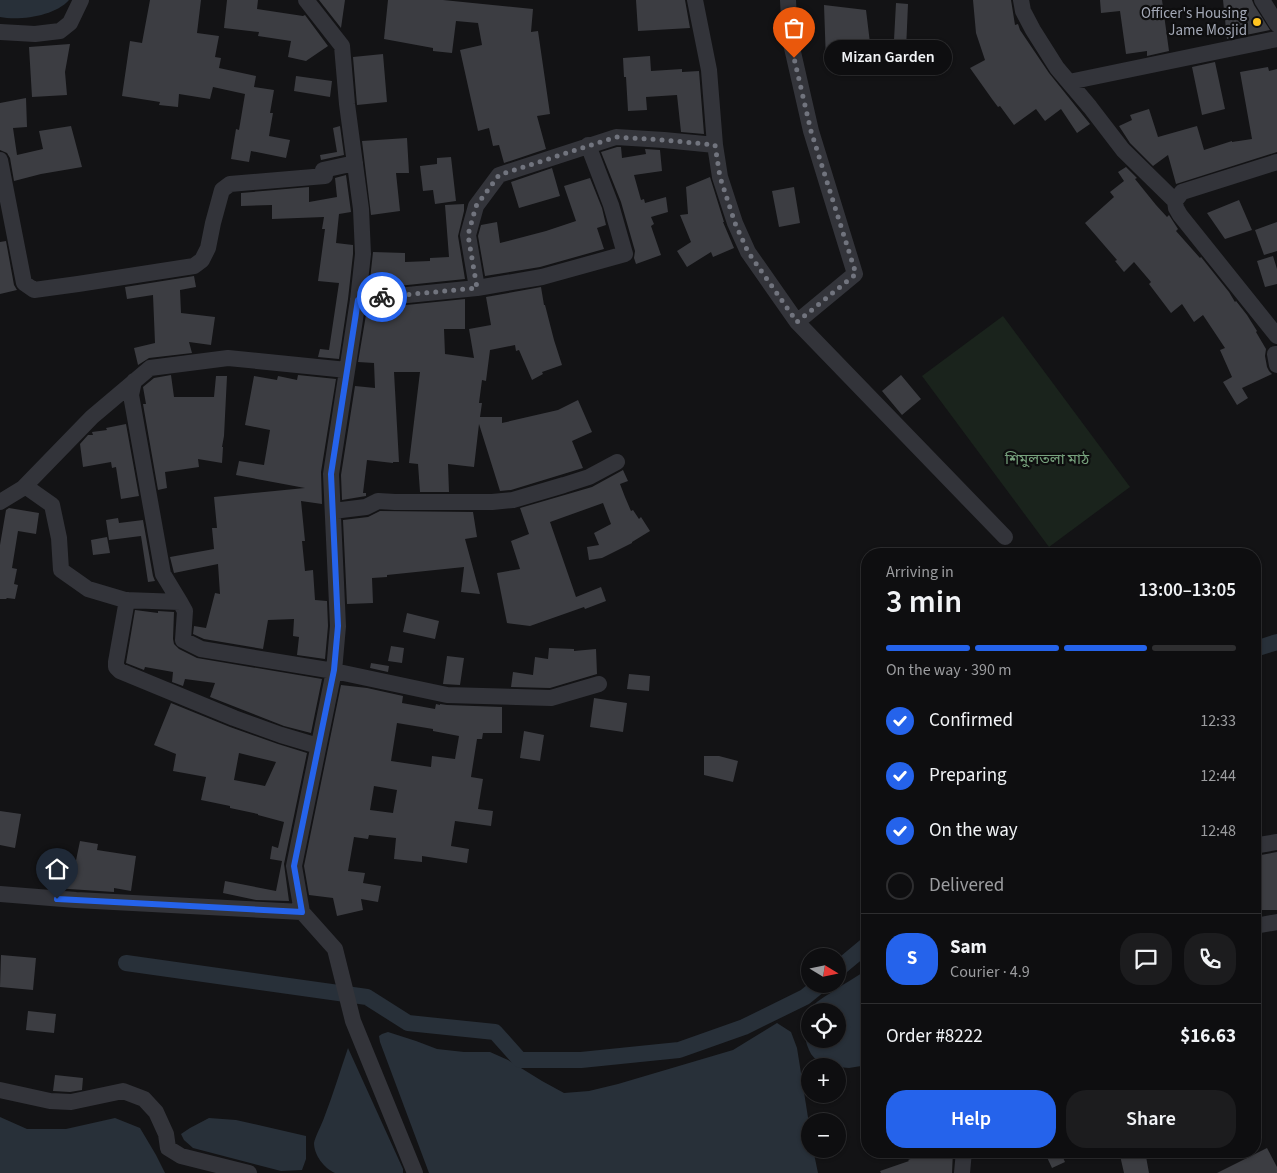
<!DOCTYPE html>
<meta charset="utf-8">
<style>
:root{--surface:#0e0e10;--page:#1c1c1e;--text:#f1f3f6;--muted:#9b9c9f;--line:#2e2e30;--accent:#2563eb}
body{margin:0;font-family:"Source Sans 3","Noto Sans Bengali",sans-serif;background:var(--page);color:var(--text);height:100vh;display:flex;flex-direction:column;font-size:19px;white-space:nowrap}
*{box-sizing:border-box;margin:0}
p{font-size:16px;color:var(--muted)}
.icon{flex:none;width:28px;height:28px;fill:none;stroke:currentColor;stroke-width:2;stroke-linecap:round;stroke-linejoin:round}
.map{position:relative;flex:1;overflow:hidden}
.drawer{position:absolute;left:861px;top:548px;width:400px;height:610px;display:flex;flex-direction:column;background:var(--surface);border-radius:20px;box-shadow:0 1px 4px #0004,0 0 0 1px var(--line)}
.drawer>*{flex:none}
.needle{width:32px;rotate:100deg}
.controls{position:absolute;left:801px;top:948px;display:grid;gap:10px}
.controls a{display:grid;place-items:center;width:45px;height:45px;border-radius:50%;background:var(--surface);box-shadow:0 1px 4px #0004,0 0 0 1px var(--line);font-size:25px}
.pin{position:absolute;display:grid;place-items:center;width:42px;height:42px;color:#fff;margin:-51px -21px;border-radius:50% 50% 50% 0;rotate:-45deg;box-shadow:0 0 5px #0007}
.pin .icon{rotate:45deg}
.courier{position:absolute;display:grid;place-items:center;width:50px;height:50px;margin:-25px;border:4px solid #2563eb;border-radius:50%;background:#fff;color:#222;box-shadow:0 1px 6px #0007}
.bubble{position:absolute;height:35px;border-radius:18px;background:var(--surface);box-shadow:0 1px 4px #0004,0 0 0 1px var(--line);font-size:16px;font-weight:600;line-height:35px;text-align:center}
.summary em{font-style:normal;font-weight:600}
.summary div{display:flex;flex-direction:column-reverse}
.summary{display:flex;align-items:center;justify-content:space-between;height:85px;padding:0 25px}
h1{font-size:32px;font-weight:600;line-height:38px}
.bar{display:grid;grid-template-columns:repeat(4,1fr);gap:8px 5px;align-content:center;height:60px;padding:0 25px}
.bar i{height:6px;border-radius:4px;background:var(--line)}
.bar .active{background:var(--accent)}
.bar p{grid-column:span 4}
.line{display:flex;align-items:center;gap:12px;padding:0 25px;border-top:1px solid var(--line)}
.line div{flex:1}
.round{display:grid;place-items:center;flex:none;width:52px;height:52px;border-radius:20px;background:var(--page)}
ol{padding:0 25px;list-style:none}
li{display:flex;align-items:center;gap:15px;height:55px}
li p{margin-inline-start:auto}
li .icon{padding:5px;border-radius:50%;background:var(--accent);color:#fff;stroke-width:4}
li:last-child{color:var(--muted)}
li i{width:28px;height:28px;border:2px solid var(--line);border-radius:50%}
.button{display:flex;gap:10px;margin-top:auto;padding:10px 25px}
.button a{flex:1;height:58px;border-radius:20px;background:var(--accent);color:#fff;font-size:20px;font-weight:600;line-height:58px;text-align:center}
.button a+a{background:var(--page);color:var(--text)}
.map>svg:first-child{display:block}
</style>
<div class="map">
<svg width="1277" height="1173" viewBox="0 0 1277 1173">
<rect width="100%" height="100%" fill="#131315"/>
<path fill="#1a231c" d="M1003,316L1130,487L1049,547L922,376Z"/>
<path fill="#283039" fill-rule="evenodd" d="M0,0H69C55,16 20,21 0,17Z
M867,970V1065L849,1068L838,1067V1066C826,1066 814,1062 809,1050C803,1036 801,1019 812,1007C818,1000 827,995 834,991C845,983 856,977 867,970ZM810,1011H838V1039H810Z
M777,1023L791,1032L797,1048L810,1130V1149H813L818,1173H429L380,1042L379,1036L382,1034L388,1032L416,1041L437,1049L464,1052H490L508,1060L542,1081L564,1093L589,1091L618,1084L733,1050Z
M348,1048L403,1169V1173H335C324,1168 314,1155 314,1143C315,1137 322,1124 324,1118C333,1095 340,1071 348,1048Z
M0,1117L27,1129H66L115,1118L140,1128L156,1155L165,1173H0Z
M209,1118L236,1120L306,1136V1159L302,1170L281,1171L193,1148L184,1140L181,1134L190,1128Z"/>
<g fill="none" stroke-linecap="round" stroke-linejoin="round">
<path stroke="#283039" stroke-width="16" d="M1255,649L1277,642
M126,963L367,997L408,1023L495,1032L520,1060H581L679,1050L744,1027L805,997L821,984
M838,969L868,944"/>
</g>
<path fill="#3c3d42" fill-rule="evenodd" d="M150,0H201L197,33L219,36L215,57L221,58L219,68L256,76L254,87L274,90L270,113H273L269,136L290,140L286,158L251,151L249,162L231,159L236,129L239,130L245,94L213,87L210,99L179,94L178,107L159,105L160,102L122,96L130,41L142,43Z
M227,0H258L257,9L303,16L305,15L328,46L306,61L288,57L291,41L258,36L259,32L224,28Z
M319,0H345L341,28Z
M388,0H443L533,9L531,32L538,31L550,114L537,116L546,149L504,163L499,145L493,146L489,128L478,131L460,50L482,45L478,23L456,21L452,53L433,51V48L384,39Z
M636,0H685L690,28L638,31Z
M973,0H1011L1015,25L1018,24L1020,30L1049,73L1090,124L1077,133L1061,109L1045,121L1036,109L1014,125L1000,106L998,107L992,99L970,68L985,60L976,33Z
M1100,0H1162L1169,51L1147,56V51L1126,54L1120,11L1101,13Z
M1223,0H1252L1254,5L1270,30L1227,39Z
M896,3L908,4L906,50L860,55L862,68L830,71L829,62H826L824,5L866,10L870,43L894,40Z
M70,44L65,72L67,95L32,97L29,47Z
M383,54L387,102L357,105L353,57Z
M650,56L651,71L682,69V72L699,71L704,134L681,132L677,95L646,97L647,110L628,111L626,77H624L623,58Z
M1215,62L1225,109L1202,115L1192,67Z
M1268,67L1269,71L1277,69V152L1176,184L1168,155L1153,166L1130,143L1119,126L1132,120L1130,115L1149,109L1158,137L1197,126L1204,150L1232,141V142L1252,139L1240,72Z
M296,76L332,81L330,97L294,91Z
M26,98L27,127L13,128L17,155L43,149L39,131L71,126L82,167L41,174L14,181L10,158L7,153L0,150V103Z
M340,126L344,155L321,160L320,155L337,152L333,128Z
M407,138L409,173H396L400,211L371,215L362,141Z
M617,147H621L622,158L646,154L645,149L660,150L662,171L634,175L641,200L644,199L645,203L666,197L668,212L651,217L654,224L651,226L661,255L636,264L634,258L635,251L621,202L601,152Z
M451,157L456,201L435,204L433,190L423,191L420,166L437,164V158Z
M1126,167L1137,178L1135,179L1156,205L1167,217L1169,215L1178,229L1176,231L1200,258L1201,257L1229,292L1235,302L1236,301L1247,315L1257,331L1256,332L1266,349L1265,356L1267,367L1269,371L1272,374L1242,388L1248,398L1237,405L1223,382L1232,377L1220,350L1225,348L1203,315L1194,322L1182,304L1171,313L1149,284L1151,282L1134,262L1124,272L1115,261L1117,260L1085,223L1114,197L1110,192L1124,181L1118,172Z
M552,168L560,196L519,208L511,182Z
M346,175L351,212L339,214L336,243L353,245V254L348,299L339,359L318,357L320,349L329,350L339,283L318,281L325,229H322L324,217L272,219V205L241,206V193L309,187V202L337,197L335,178Z
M710,177L724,222H723L734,248L713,257L711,252L687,267L677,251L691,242L680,215L688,214L686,187Z
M590,178L602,208L606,225L597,228L604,249L540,267L485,276L478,236L481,225L497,222L500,243L546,231L576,221L564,186Z
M794,187L800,223L779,227L772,191Z
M1239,200L1252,230L1225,239L1207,213Z
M464,204V211L458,236L465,279L369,289L373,252L405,253V262L430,261V258L449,257L445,205Z
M1277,222V251L1264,255L1255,230Z
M6,241L14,285L17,290L0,294V242Z
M1273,256L1277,269V284L1265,287L1257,261Z
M194,276L196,287L180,290L181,313L215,317L211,345L189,342L192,353L149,358L138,365L134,348L155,343L153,295L127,299L125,287Z
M541,287L544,305H545L554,340L562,365L542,372L543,374L532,380L519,350L516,351L515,345L490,350L486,381L482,380L479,403H482L480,417H502V423L558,410L578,400L592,432L572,441L583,468L511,490L500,491L479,424L474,467L448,464L449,492H420L418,464L409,463L420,372H394L399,462H393V463L367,460L363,493H366V496L342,500L341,475L355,386L375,388L374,363L358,362L367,309L465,299V329H444L445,354L474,358L469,329L491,325L486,297Z
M171,375L174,397H214L216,376H227L224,436L222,447H223L222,463L198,459L199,467L165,472L167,488L158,490L143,404H146L143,387L154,378Z
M298,375L336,379L321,472L322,504L301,501L305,541H302L305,571L313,570L315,600L327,601L328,626L325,659L297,655L299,637L293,636L294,619L268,620L263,649L204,639L193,634L194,626L206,628L215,593L220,594L218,564L174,573L170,557L214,549L212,528H217L214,497L305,488L236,475L239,461L264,465L270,430L245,425L254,376L277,380L278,376L297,380Z
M901,375L921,399L902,415L882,391Z
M126,424L139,496L121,499L116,467L112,468L111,462L83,467L80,444L88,435H93L92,432L107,430L106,428Z
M623,470L628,481L620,484L625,497L631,511L633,510L639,519L641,517L650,531L632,542V543L602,558L589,560L587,547L599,545L594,533L611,524L603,503L550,522L576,597L601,587L606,601L585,609L584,607L530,626L507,623L497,573L520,569L511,541L529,534L520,508L592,487Z
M9,508L39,513L36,534L18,531L12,568L17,569L14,584L18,585L15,599L7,598L6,599H0V545L6,510Z
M380,511L473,512L477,537L465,539L480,594L461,592L464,567L387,575V577L372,578L373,603L347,604L343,520L368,517Z
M118,518L119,523L143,520L153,576L155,581L148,582L141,536L109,540L106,520Z
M107,537L110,553L93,555L91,540Z
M135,610L158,613V611L174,612L173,639L174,644L179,649L197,658L322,679L311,733L284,726L210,697L215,683L185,679L183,686L172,682L173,672L145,667L144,670L126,663Z
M407,613L439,621L435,639L403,632Z
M391,646L404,648L402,663L388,661Z
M549,648L574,649V651L596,649L597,674L550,688L511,687L513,672L533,675L535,657L548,659Z
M447,656L464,658L460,685L443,684Z
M371,663L389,666L388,672L370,668Z
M629,674L650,676L649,691L627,689Z
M341,685L367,688L403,696L402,703L435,709L436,704L440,705V704L447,705L502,707V733H483L482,739H477L471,777L483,779L478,809L493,811L491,826L455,821L451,846L469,849L467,863L422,856V862L394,859L396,838L369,835L368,839L354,837L348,871L365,873L363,883L381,886L378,902L361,899L363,910L337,916L333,898L309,895L304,866ZM397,723L433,729V731L459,736L455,759L432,756L431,767L391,761ZM374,786L397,790L393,813L370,810Z
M594,698L627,703L623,732L590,727Z
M171,703L230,727L278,744L307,753L284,864L289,901L256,900L223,893L225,881L276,891L282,861L270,859L272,846L278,848L284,822L258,815V814L230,808V806L201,800L206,777L173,771L176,754L154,745ZM239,753L276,762L265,786L234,780Z
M524,731L544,735L540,761L520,758Z
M704,756H719L738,761L733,782L704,775Z
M0,811L21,814L15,848L0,845Z
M80,841L98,844L97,850L136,856L131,891L114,888V892L54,888L57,872L73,875Z
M1277,852V910H1255V854L1261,855Z
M1,955L36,958L33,990L0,987Z
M28,1011L56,1014L54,1033L26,1030Z
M55,1075L83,1078L82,1090L70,1092L53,1091Z
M1267,1148L1277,1167V1173H1217Z
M930,1151H953L952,1173H881L880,1171L909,1161L908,1160Z
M1044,1151H1060L1065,1162L1052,1168Z
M1119,1151H1145L1149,1173H1124Z"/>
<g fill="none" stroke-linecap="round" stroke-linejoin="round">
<path stroke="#33343a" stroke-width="16" d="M306,0L342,46L347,104L361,209L363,254L358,300L331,474L338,626L334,671L294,866L302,912L335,949L353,1021L415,1173
M695,0L709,70L715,145L720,177L735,223L748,252L797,322L1005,537
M788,0L790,39L811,131L855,274L797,322
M1021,0L1023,11L1033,30L1057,68L1090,107L1123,150L1175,201L1176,208L1180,215L1277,336
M1262,0L1277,24
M0,32L35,34L60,31L70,23L81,0
M1069,82L1277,39
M0,160L24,283L34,290L78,284L194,266L202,260L208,248L213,223L222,190L230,184L325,176L323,170L355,163
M1175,201L1182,192L1277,162
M477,288L542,277L625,254L611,205L588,145
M358,300L477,288L468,235L476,206L499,175L616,137L664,140L715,145
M1277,354H1275L1277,365
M134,381L131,395L163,574L180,602
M25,486L52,505L59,538L61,570L88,589L125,600L180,602L185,611L183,640L201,649L334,671L447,695L551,698L599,684
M0,502L23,488L92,417L150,368L228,358L347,370
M333,511L366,507L378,501L395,502H492L513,500L564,485L589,477L617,462
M127,600L116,662V667L120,671L234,718L281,735L318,746
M1259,845L1277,842
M0,894L76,900L302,912
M1255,926L1277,922
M0,1090L50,1101L71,1102L123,1091L144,1099L156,1112L166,1134L168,1148L181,1156L249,1173
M962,1173L964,1151"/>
</g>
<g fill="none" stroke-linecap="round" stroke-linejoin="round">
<path stroke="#71747e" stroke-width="5" stroke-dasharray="0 9" d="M382,297L477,288L468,235L476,206L499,175L616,137L664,140L715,145L720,177L735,223L748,252L797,322L856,274L811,131L794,58"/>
<path stroke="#2563eb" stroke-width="6" d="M57,899L302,912L294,866L334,670L338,626L331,474L358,300L382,297"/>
</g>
<circle fill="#ffc420" stroke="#0e0e0f" stroke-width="2" cx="1257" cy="22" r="5"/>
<g text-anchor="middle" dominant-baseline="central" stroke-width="4.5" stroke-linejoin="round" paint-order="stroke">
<g font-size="15" fill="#a3a8b6" stroke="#0e0e0f" text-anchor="end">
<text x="1247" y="13">Officer's Housing<tspan x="1247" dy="17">Jame Mosjid</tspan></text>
</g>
<g font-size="15" fill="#78a37e" stroke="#0e0e0f">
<text x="1047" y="459">শিমুলতলা মাঠ</text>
</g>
</g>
</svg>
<div class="controls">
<a><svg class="needle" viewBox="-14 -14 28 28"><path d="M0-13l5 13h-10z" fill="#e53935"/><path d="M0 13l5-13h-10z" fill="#9b9c9f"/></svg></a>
<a><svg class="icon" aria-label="locate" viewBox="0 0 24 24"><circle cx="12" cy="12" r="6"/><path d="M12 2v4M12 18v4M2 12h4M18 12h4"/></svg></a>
<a>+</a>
<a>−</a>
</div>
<div class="pin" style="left:794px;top:58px;background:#ea580c"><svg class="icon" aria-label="bag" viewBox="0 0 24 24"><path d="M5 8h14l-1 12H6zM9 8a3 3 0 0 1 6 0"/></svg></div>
<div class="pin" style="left:57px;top:899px;background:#1f2937"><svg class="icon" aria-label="home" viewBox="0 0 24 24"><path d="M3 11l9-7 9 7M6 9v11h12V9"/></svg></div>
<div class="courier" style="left:382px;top:297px"><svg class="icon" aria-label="bike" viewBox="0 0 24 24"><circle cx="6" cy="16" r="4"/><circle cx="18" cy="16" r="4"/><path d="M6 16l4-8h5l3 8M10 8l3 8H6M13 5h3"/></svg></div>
<div class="bubble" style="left:824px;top:40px;width:128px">Mizan Garden</div>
<section class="drawer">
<div class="summary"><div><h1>3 min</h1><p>Arriving in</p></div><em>13:00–13:05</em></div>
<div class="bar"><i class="active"></i><i class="active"></i><i class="active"></i><i></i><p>On the way · 390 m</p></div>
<ol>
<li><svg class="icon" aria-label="check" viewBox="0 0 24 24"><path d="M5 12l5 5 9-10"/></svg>Confirmed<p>12:33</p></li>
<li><svg class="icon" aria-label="check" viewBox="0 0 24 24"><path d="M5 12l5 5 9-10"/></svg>Preparing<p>12:44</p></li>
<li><svg class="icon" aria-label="check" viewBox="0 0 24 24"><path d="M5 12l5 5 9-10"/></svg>On the way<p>12:48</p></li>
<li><i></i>Delivered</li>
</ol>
<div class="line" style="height:90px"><b class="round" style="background:var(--accent);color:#fff">S</b><div><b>Sam</b><p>Courier · 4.9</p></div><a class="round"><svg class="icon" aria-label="chat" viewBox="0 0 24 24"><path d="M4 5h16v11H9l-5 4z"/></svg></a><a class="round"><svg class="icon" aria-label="phone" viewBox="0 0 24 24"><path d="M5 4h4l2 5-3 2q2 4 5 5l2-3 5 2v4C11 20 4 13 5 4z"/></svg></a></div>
<div class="line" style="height:65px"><div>Order #8222</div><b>$16.63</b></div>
<div class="button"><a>Help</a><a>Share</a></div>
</section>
</div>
